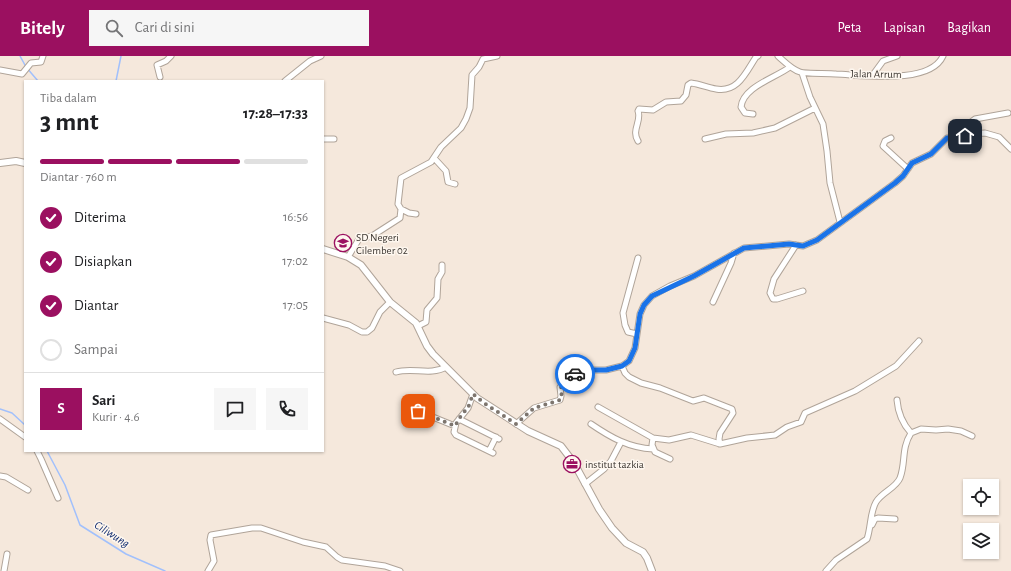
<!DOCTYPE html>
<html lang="id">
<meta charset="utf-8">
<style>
:root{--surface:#fff;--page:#f6f6f6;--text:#202124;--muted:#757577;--line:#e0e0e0;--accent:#9b1060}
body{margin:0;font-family:"Alegreya Sans",sans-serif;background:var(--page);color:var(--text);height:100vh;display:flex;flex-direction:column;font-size:15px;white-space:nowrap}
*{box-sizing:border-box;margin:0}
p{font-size:13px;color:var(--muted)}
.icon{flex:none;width:22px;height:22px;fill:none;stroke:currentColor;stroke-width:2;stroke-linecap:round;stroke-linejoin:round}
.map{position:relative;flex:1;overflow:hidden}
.details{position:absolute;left:24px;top:24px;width:300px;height:372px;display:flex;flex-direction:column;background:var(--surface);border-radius:0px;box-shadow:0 1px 3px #0004}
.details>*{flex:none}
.tools{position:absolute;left:963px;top:423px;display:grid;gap:8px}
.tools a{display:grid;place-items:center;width:36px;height:36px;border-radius:0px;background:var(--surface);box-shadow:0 1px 3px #0004;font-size:20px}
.pin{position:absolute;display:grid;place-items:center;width:34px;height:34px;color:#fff;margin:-17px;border-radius:8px;box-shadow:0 2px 6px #0006}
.courier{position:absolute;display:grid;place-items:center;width:40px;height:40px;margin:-20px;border:3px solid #1a73e8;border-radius:50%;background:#fff;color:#222;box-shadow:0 1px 5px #0007}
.headline em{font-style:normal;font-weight:700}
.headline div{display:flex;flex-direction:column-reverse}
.headline{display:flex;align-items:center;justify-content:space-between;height:68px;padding:0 16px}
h1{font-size:26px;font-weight:700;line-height:30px}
.bar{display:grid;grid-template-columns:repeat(4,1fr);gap:6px 4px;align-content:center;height:48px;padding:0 16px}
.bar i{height:5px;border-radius:3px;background:var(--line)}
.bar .selected{background:var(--accent)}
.bar p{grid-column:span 4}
.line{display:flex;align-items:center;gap:10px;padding:0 16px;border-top:1px solid var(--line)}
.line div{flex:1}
.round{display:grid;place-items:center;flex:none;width:42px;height:42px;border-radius:0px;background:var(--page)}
ol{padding:0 16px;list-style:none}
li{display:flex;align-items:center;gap:12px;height:44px}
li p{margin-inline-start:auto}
li .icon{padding:4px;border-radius:50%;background:var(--accent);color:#fff;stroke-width:4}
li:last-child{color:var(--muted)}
li i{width:22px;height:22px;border:2px solid var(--line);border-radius:50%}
header{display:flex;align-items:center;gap:24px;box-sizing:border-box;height:56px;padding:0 20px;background:var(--accent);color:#fff}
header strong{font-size:19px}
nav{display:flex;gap:22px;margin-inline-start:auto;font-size:14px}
.search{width:280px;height:36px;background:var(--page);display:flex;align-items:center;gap:10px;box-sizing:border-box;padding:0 14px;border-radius:0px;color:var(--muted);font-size:15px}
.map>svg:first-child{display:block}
</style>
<header>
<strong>Bitely</strong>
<div class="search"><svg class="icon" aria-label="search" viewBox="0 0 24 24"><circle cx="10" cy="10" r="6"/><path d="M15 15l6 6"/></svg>Cari di sini</div>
<nav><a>Peta</a><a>Lapisan</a><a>Bagikan</a></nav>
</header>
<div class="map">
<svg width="1011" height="515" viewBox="0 0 1011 515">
<rect width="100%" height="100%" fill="#f5e8dc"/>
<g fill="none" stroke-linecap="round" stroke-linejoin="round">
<path stroke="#a1c0fc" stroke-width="1.5" d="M20,0L26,11L38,25
M116,25L121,0
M0,353L12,357L25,369
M47,395L65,429L80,469L126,498L165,515"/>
<defs>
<path id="minor" d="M778,0C785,6 791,13 800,16C805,18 829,17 836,18C863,19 930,29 943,0
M0,14L22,18L31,7L41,6L43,0
M802,17L810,41L823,68L827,95L830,127L840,166
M872,20L883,5L897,0
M160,21L157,9L166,5L171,0
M285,25L310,5L321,0
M753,58L745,57L741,51C743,31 775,22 790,11
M968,78L971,66L975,63L1008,57
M891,82L885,85L883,90L884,91L908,113
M323,83H334
M705,83L726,78L753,77L775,72L815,52
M638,85C631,74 642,65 638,55L639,53L653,54L666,46L681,45L686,39L688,29L691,27C700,28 708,32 716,33C738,37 746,16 756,1L758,0
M434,102L446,115L448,126L455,128
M401,153L409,157L416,158
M796,189L774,223L770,237L773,243H777L803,235
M348,201L359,183L372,180L400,162L401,153L398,148L401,122L431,106L441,91L461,72L466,63L470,52L472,19L479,11L483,3L497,0
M713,246L731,207L734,197
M323,262L349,269L362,276H367L372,272L380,256L390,246
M418,270L426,266L427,254L437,242L438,223L442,216V209
M637,278L628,276L625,269L623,257L638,202
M622,310L625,317L629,321L641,327L660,332L693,345L704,342L732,353L733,357L720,377L719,383L720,388L747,382L775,379L787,371L801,366L805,357L855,335L896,310L919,285
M396,316C413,311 430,320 446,311
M473,338L468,352L456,367L454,376L456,379L493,397
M598,351L653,382L669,384L691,379L720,388
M418,355L455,370
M0,363L25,381
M459,363L499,383
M516,368L534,352L560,344L561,340L560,331L577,316L585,314H606L622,310L629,305L635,292L640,258L644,249L652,240L670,230L694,220L744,192L789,188L803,190L817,184L895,127L903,120L912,107L931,98L947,82L964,81L968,78L985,77L999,81L1011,93
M591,368C610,381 629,392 653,393
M911,377L921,373L936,374L948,373L961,375L972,380
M653,382L652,389L655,396L670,403
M37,395L41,403L58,442
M489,395L496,381
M0,420L6,421L28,434
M585,428L604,413L611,405L621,386
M872,469L875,463L878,462L895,463
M4,515L7,498
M208,515L214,505L210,484L211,479L252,472H261L303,486L326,491L337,501L342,504L385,510L400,515
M826,515L836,504L867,483C871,472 870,456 876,446C882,436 896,432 900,422C906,406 901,393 911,377C902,367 898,357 897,344"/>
<path id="tertiary" d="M0,107L16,105L25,107
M323,193L348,201L361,209L390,246L416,267L427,290L433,298L477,342L528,375L561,390L574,407L599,453L612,472L626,487L643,496L647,502L652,515"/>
</defs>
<use href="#minor" stroke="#b0a499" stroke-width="7"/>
<use href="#tertiary" stroke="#b0a499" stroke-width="8"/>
<use href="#minor" stroke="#fff" stroke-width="5"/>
<use href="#tertiary" stroke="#fff" stroke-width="6"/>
</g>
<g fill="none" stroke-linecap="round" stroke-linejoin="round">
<path stroke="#7d756e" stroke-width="4" stroke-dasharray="0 7.2" d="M418,355L455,370L462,358L468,352L473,338L484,347L516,368L534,352L560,344L562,340C558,328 565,325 575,318"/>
<path stroke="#1a73e8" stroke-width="5" d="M575,318L585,314H606L622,310L629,305L635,292L640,258L644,249L652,240L694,220L744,192L789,188L803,190L817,184L895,127L903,120L912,107L931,98L947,82L965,80"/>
</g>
<defs>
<symbol id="school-ring" viewBox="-11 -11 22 22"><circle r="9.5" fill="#fef7ef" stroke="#9b1060" stroke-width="1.5"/><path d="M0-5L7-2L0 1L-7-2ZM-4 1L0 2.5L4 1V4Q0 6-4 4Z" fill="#9b1060"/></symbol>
<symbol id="office-ring" viewBox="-11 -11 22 22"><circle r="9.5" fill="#fef7ef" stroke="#9b1060" stroke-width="1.5"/><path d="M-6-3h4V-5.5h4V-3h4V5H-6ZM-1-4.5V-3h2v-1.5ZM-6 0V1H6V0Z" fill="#9b1060"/></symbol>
</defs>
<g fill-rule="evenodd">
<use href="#school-ring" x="333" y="177" width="20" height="20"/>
<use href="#office-ring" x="562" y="398" width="20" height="20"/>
</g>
<g text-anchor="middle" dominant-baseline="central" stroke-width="3" stroke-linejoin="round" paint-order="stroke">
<g font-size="11" fill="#3c3732" stroke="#fef7ef">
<text transform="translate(876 18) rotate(1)">Jalan Arrum</text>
</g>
<g font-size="11" fill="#3c3732" stroke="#fef7ef" text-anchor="start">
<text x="356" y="181">SD Negeri<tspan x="356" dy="13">Cilember 02</tspan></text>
<text x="585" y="408">institut tazkia</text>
</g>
<g font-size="12" font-style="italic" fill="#112d71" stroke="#fef7ef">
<text transform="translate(112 478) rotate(32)">Ciliwung</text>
</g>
</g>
</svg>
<div class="tools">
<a><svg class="icon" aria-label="locate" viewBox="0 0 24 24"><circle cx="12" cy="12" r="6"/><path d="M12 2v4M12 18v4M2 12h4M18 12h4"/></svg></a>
<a><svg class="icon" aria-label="layers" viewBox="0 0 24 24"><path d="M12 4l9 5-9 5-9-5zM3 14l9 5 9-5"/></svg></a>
</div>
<div class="pin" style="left:418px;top:355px;background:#ea580c"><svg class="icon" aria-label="bag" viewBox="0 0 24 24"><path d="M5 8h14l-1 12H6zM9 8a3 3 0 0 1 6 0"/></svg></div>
<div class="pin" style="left:965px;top:80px;background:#1f2937"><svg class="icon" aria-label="home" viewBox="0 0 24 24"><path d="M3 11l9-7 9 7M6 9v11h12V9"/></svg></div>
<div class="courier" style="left:575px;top:318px"><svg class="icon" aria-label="car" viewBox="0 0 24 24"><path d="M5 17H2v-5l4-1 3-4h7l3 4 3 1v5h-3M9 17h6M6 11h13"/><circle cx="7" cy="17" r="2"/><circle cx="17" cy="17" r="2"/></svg></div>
<section class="details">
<div class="headline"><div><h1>3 mnt</h1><p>Tiba dalam</p></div><em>17:28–17:33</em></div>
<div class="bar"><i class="selected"></i><i class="selected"></i><i class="selected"></i><i></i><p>Diantar · 760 m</p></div>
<ol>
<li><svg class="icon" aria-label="check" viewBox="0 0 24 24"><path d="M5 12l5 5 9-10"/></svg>Diterima<p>16:56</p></li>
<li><svg class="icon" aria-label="check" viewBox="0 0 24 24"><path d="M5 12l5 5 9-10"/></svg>Disiapkan<p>17:02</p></li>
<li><svg class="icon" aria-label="check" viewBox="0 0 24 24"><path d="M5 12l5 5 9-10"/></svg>Diantar<p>17:05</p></li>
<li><i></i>Sampai</li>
</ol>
<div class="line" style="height:72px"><b class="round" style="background:var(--accent);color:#fff">S</b><div><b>Sari</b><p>Kurir · 4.6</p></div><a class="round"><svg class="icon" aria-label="chat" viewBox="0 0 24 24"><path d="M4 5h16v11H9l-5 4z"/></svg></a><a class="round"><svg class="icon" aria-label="phone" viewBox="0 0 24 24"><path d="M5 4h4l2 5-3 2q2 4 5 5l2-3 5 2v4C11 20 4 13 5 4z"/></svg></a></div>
</section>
</div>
